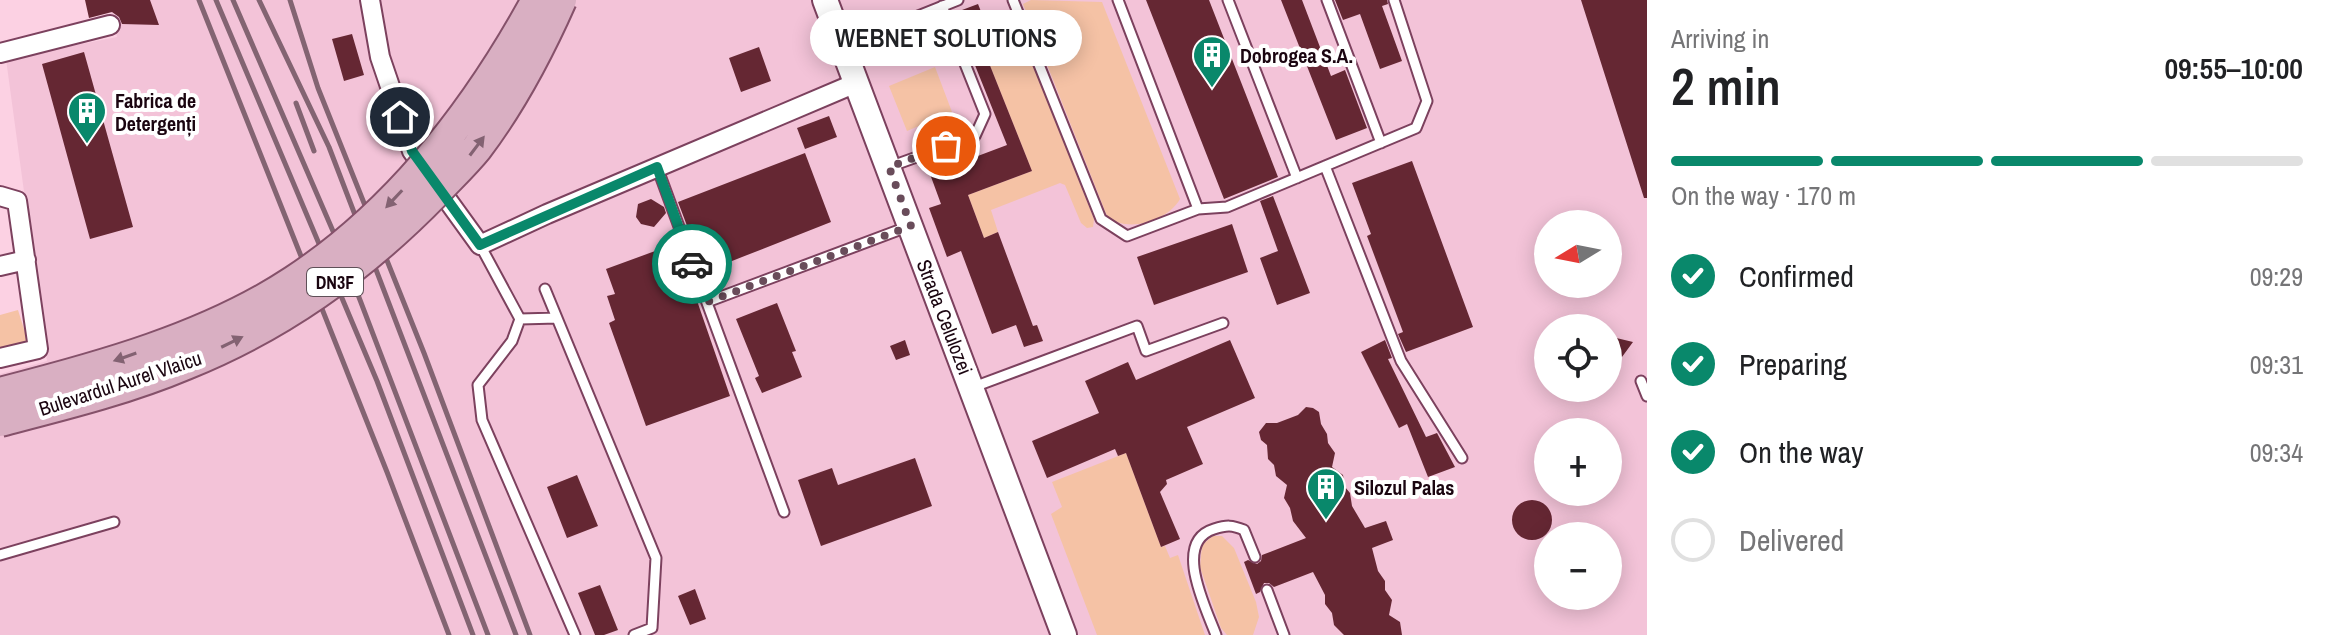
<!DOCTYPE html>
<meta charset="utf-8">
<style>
:root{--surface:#fff;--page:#f2f2f2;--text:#202124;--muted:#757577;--line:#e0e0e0;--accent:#09886b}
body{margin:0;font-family:"Archivo Narrow",sans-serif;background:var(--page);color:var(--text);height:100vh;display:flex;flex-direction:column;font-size:30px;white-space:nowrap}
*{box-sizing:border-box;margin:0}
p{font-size:26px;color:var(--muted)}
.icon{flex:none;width:44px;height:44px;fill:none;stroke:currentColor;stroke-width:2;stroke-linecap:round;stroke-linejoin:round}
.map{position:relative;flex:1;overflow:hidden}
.details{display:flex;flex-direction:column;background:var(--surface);width:680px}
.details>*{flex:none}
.needle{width:52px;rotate:260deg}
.tools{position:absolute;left:1534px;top:210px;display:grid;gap:16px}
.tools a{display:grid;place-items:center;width:88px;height:88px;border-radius:50%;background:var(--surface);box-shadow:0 4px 20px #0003;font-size:40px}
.pin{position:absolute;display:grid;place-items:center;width:68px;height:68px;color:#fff;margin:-34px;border:4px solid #fff;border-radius:50%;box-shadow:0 2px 8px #0007}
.courier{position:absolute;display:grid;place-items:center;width:80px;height:80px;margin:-40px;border:6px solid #09886b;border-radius:50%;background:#fff;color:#222;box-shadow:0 2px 10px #0007}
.bubble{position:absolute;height:56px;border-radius:28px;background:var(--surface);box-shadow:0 4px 20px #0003;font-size:26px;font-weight:600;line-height:56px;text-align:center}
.overview em{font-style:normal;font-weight:600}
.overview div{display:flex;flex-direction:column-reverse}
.overview{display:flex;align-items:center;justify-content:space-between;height:136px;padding:0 24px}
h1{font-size:52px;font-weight:600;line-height:60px}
.bar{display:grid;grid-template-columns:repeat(4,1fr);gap:12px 8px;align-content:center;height:96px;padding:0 24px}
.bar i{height:10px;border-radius:6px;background:var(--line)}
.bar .active{background:var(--accent)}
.bar p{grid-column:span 4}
ol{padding:0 24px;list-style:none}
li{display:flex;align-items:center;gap:24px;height:88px}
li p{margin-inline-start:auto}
li .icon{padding:8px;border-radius:50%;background:var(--accent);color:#fff;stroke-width:4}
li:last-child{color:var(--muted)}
li i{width:44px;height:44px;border:4px solid var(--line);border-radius:50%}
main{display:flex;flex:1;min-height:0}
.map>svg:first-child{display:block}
</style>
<main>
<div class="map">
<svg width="1647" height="635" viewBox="0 0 1647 635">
<rect width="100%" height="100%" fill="#fcd1e3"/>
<path fill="#f3c3d8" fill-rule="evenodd" d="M108,0H1647V635H0V374L47,361L6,59L117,37ZM1548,224H1608V284H1548ZM1548,328H1608V388H1548ZM1548,432H1608V492H1548ZM1548,536H1608V596H1548Z"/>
<path fill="#f5c2a5" d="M1031,0L1102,2L1180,199C1168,221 1126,234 1107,216L1023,4Z
M1019,40L1026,45L1094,219L1093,227L1087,228L1081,223L1065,185L1060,183L991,210L998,232L984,238L968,195L1032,171L983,48L994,44L998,47Z
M935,67L952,112L907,131L889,86Z
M18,310L28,342L0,349V315Z
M1126,453L1161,547L1165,546L1170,558L1178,555L1205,635H1097L1051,514L1062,507L1052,482Z
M1213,536H1222L1234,548L1256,602L1259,617L1253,635H1227L1221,628L1200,567L1202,545Z"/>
<path fill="#652733" d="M85,0H150L159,25L122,24L119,17L112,12L89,18Z
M1146,0H1209L1278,177L1224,199Z
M1281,0H1302L1331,76L1345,70L1367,128L1336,140Z
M1335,0H1387L1388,4L1382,6L1402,61L1380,69L1360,14L1343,20Z
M1581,0H1647V198H1644Z
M978,4L994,44L983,48L1032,171L968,195L984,238L998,232L1033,326L1037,325L1043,341L1024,347L1016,325L992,334L961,251L947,257L929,208L941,204L930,174L1007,145L954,13Z
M352,34L364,75L344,81L332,39Z
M759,47L771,81L741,92L729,58Z
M84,52L133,227L90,239L42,64Z
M829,116L837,137L805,149L797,128Z
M805,153L831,222L704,272L691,238L705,233L689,231L678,202Z
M1412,161L1473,327L1406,352L1398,334L1403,332L1367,236L1371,234L1352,183Z
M1273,196L1310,293L1277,305L1260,258L1278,251L1260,201Z
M651,199L664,207L666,213L654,227L641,224L636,217L638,204Z
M1232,224L1248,272L1154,305L1137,257Z
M677,243L730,396L646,426L609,323L615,320L607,296L615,294L606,269Z
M777,303L796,351L792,352L802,377L762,393L755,378L759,376L736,319Z
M1608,336L1633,342L1608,376Z
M905,340L910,355L896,360L890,346Z
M1230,340L1255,398L1187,427L1203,464L1166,480L1167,484L1160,492L1180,539L1161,547L1126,453L1118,456L1115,449L1047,478L1032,441L1099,413L1085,381L1128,362L1136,380Z
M1385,340L1392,358L1388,359L1426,437L1437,433L1455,467L1428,477L1407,424L1399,428L1361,352Z
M1306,407L1313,408L1319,412L1321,424L1327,434L1328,443L1335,453L1332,467L1343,475L1345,487L1350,493L1352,506L1365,528L1386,521L1393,540L1372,548L1378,571L1385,581V590L1392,600L1389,615L1400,622L1402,635H1344L1334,625L1332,613L1325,604V595L1313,572L1274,587L1269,583H1264L1260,592L1256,594L1244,562L1248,560L1257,564L1261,561L1262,555L1306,538L1293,521L1290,508L1284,498L1287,485L1276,476L1274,465L1268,459L1267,445L1261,440L1259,432L1266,423H1277L1298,415Z
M915,458L932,506L821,546L798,480L832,468L838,485Z
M577,475L598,526L567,538L547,487Z
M1512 520a20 20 0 1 1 40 0a20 20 0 1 1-40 0Z
M600,585L618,630L604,635H595L578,593Z
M695,589L706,619L690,625L678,596Z"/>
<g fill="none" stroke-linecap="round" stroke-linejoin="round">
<defs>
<path id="service" d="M1013,0L1101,219L1127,236L1198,209L1227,207L1416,128L1427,101L1394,0
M1118,0L1198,209
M1228,0L1297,178
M1327,0L1381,143
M843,46L958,0
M1325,166L1401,361L1462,458
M657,167L784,512
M889,167L975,136L985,114L942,6
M480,245L520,319L512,341L478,385L482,420L575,635
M545,289L656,558L652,628L634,635
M707,302L907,227
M520,319L557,318
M1641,381L1647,396
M971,388L1137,326L1146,351L1223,323
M0,555L114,522
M1267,590L1284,635
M1216,635C1206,608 1172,542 1214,529C1227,525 1232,525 1244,530L1255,557"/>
<path id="minor" d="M370,0L380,57L412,151L480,245L547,214L856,83
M0,53L110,25
M0,196L17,201L38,349L0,358
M0,266L26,260"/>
<path id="tertiary" d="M825,0L1064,635"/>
</defs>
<use href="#service" stroke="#7c415e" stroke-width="13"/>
<use href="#minor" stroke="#7c415e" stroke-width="22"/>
<use href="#tertiary" stroke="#7c415e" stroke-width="28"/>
<use href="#service" stroke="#fff" stroke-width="9"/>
<use href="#minor" stroke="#fff" stroke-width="18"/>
<use href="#tertiary" stroke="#fff" stroke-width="24"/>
<path stroke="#836472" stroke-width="5" d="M199,0L387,472L449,635
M216,0L377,381L473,635
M233,0L339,245L488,635
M259,0L329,147L516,635
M290,0L318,88L424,353L530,635
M296,103L314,151"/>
<defs>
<path id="primary-bridge" d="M0,393C98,368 208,338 294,281C400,211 477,110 537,0
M0,421C62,405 127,389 186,364C283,325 363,267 435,193C449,178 464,164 477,148C511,103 538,52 561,0"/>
</defs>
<use href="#primary-bridge" stroke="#85516a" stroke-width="34" stroke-linecap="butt"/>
<use href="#primary-bridge" stroke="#d9afc2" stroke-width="30"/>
</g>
<defs><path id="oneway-solid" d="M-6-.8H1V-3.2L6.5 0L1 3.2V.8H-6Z" transform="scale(2)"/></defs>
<g fill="#836272">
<use href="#oneway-solid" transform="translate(477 146) rotate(-53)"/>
<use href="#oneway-solid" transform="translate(394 199) rotate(133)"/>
<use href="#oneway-solid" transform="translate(232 342) rotate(-26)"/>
<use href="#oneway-solid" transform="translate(125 357) rotate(161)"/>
</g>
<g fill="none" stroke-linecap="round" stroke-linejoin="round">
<path stroke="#694c5a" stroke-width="8" stroke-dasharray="0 14.4" d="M692,264L707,302L911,226L889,167L946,146"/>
<path stroke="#09886b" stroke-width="10" d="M400,117L412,151L480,245L657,167L692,264"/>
</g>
<defs>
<symbol id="building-pin" viewBox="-11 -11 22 30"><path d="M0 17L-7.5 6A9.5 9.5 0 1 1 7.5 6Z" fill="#09886b" stroke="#fff"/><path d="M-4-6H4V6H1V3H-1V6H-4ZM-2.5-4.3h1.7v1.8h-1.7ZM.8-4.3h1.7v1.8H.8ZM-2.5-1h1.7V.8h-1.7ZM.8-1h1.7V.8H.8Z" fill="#fff"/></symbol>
</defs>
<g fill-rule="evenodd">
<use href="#building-pin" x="1190" y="33" width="44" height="60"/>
<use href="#building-pin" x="65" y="89" width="44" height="60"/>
<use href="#building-pin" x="1304" y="465" width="44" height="60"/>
</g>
<g text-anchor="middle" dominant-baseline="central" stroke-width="8" stroke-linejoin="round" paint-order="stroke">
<rect fill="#fff" stroke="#5f5058" stroke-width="2" x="307" y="268" width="56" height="28" rx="6"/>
<g font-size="18" font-weight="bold" fill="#1a0510">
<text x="335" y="282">DN3F</text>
</g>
<g font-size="20" font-weight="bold" fill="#1a0510" stroke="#fff" text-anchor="start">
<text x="1240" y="55">Dobrogea S.A.</text>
<text x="115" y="100">Fabrica de<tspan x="115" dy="23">Detergenți</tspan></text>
<text x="1354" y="487">Silozul Palas</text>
</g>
<g font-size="20" fill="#1a0510" stroke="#fff">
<text transform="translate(945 317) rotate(69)">Strada Celulozei</text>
<text transform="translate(120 383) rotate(-18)">Bulevardul Aurel Vlaicu</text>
</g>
</g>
</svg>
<div class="tools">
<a><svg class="needle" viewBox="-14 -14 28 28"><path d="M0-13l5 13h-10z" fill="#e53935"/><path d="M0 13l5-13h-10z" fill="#757577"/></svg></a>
<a><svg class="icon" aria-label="locate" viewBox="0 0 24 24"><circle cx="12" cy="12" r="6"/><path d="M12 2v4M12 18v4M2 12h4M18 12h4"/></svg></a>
<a>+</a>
<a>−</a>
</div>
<div class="pin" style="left:946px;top:146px;background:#ea580c"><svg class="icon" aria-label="bag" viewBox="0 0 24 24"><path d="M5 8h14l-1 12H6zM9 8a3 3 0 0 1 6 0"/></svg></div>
<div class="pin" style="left:400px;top:117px;background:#1f2937"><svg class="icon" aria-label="home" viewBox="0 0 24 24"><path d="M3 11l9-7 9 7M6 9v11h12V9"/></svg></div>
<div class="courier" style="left:692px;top:264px"><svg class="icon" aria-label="car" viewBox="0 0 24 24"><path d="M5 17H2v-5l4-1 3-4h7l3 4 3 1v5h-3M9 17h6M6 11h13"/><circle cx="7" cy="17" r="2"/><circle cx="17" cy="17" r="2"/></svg></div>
<div class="bubble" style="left:810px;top:10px;width:272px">WEBNET SOLUTIONS</div>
</div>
<section class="details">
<div class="overview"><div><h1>2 min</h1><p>Arriving in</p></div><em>09:55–10:00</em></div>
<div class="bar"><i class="active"></i><i class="active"></i><i class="active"></i><i></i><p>On the way · 170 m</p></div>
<ol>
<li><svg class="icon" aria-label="check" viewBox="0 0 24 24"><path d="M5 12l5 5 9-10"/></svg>Confirmed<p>09:29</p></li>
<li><svg class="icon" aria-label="check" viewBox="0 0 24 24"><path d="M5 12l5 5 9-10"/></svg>Preparing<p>09:31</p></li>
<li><svg class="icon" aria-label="check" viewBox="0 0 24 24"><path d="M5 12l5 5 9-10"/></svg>On the way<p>09:34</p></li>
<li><i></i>Delivered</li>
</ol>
</section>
</main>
